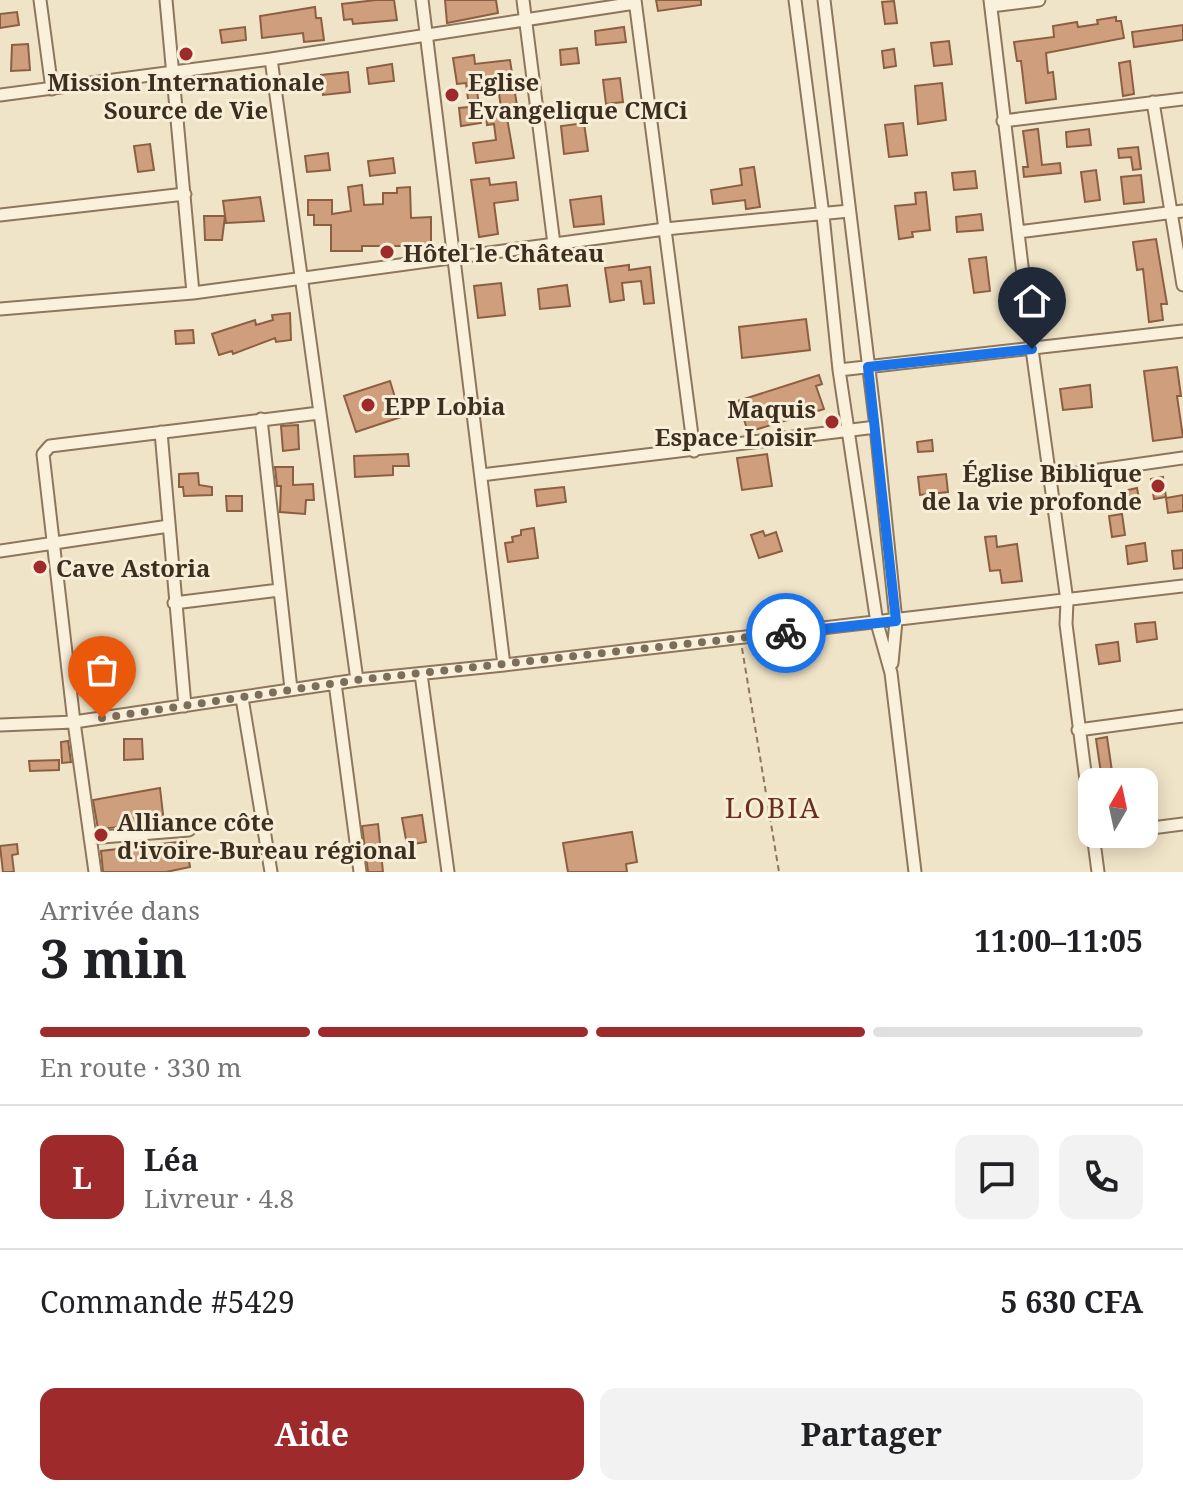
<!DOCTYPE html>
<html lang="fr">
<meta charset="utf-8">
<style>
:root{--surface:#fff;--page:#f2f2f2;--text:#202124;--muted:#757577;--line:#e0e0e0;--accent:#9e2a2b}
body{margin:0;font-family:"Noto Serif",serif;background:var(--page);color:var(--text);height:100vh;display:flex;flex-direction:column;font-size:30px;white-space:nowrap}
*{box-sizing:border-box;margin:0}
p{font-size:26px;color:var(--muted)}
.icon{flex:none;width:44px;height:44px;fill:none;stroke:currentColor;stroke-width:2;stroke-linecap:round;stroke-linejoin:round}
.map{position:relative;height:872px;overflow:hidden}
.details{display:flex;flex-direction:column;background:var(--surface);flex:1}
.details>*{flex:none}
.needle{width:52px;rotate:9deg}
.tools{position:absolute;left:1078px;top:768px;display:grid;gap:16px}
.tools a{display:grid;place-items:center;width:80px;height:80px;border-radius:16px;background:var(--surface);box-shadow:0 4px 20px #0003;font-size:40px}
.pin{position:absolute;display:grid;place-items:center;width:68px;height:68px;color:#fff;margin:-82px -34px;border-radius:50% 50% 50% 0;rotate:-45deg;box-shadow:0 0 8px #0007}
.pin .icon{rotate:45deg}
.courier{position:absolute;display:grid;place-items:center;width:80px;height:80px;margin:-40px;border:6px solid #1a73e8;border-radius:50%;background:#fff;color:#222;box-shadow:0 2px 10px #0007}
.headline em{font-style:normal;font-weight:700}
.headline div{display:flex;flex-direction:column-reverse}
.headline{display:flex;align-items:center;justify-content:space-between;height:136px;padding:0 40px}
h1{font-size:52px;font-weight:700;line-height:60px}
.bar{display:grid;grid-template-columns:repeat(4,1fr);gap:12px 8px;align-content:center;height:96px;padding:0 40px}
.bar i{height:10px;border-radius:6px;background:var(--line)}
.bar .selected{background:var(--accent)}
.bar p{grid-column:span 4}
.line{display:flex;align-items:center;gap:20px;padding:0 40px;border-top:2px solid var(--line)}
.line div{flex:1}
.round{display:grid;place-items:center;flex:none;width:84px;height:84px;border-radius:16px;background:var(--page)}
.cta{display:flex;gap:16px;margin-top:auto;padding:16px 40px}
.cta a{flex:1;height:92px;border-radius:16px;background:var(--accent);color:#fff;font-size:32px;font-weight:700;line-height:92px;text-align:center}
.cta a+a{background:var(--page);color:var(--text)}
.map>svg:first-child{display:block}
</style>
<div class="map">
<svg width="1183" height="872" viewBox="0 0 1183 872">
<rect width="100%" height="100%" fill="#f0e4c8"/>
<path fill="#cf9f7d" stroke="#8d5f41" stroke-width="2" d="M376,0H394L397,20L353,24L352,19L344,20L342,4Z
M445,0H496L498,13L447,23Z
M656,0H701V5L658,11Z
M894,1L897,23L885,24L882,2Z
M315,7L316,18H321L324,40L304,42L303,33L262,38L260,16Z
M17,12L19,25L0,28V14Z
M1116,17V21H1121L1124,38L1046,53L1048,73L1053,72L1056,99L1026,103L1021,61H1017L1014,42L1054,37L1053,26L1077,22L1078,27L1098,24L1097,20Z
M1183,25V40L1134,47L1132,32Z
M245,27L246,40L222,43L220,30Z
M624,27L626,42L596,45L595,31Z
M949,41L952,64L934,66L931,43Z
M28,44L30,70L11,71L12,45Z
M577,48L579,63L561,65L560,50Z
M894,49L896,66L884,68L882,51Z
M474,55L475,64L510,60L517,106L501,108L497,79L476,82L481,123L461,126L459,108L469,107L466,83L457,84L453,58Z
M1130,61L1134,94L1123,96L1119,63Z
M392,64L394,81L369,84L367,68Z
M348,72L350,92L323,95L321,75Z
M620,78L623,102L606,104L603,80Z
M942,83L946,120L918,124L915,86Z
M506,112L514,158L476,163L473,143L496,140L494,124L487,125L486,115Z
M584,123L588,151L564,154L561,126Z
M903,123L907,155L889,157L885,125Z
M1038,129L1042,165L1060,163L1061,173L1024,177L1023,167H1028L1023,131Z
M1089,129L1091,145L1067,147L1066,132Z
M150,144L154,170L138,172L134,146Z
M1138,147L1141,169L1133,170L1131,157L1119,158L1118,149Z
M328,153L330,170L307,172L305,156Z
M393,158L395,173L370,176L368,161Z
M754,167L760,207L746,209L745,200L713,204L711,190L742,185L740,169Z
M1096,170L1100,200L1085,202L1081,172Z
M975,171L977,188L954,190L952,173Z
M1141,175L1144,202L1124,204L1121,177Z
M489,178L490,185L516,182L518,200L494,203L498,234L479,237L471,180Z
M362,185L364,205L383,204V193H397V188L410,187L411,218L431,217V246H362V251H331V225H314V215H308V200H332V214L351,211L348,187Z
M926,192L930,230L912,232L913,237L899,239L895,206L916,204L915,193Z
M601,196L604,224L574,227L570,200Z
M260,197L264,221L226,223L223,201Z
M981,214L983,230L957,232L956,217Z
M204,216H225L222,240H205Z
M1156,239L1167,304H1161L1163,320L1149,322L1143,269L1137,270L1133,242Z
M986,257L990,291L974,293L969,259Z
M629,265V270L650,267L654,303L644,304L641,281L622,283L624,300L610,302L605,268Z
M501,283L505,315L478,318L474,286Z
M567,285L570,306L540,309L538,289Z
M290,313L291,340L276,342L275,338L233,354L232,351L219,355L212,334L255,320L256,325L273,320L272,315Z
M806,319L810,350L742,358L739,327Z
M193,330L194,343L176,344L175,331Z
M1177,367L1181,396H1177L1183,437L1153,441L1144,371Z
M819,375L822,384L816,386L824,409L748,432L738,401Z
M390,381L401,417L356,432L344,396Z
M1090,385L1092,407L1063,410L1060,389Z
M298,425L299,449L283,451L281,426Z
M932,440L933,451L918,452L917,442Z
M408,454L409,466H393V475L355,477L354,456Z
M767,454L772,486L742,490L737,458Z
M275,467H293V485L313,484L314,500H306L305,514L280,512L281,486H277Z
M198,473L199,485L212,487V495L184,496L183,487H179V474Z
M946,474L948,492L920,495L918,477Z
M1163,477L1166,497L1154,499L1151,479Z
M564,487L566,502L537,506L535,490Z
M1137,488L1140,504L1122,508L1119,492Z
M1183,495V511L1168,513L1166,498Z
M226,496H242V511H227Z
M1122,514L1125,535L1112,537L1109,516Z
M534,528L538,558L508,562L505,543L513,542L512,537L521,535V530Z
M763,531L765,536L776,532L782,551L759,558L751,535Z
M996,536L997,547L1017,544L1022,581L1002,583L1000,570L990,571L985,537Z
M1145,543L1147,561L1128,564L1126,546Z
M1183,550V568L1174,569L1172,551Z
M1155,622L1157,639L1137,642L1135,624Z
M1118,642L1120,661L1099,664L1096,645Z
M1107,737L1113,778L1102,780L1096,739Z
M124,739H142L143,759L124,760Z
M68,741L71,762L62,763L61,742Z
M59,760V770L30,771L29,761Z
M160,788L164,823L98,829L93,800Z
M422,815L426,842L407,845L402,818Z
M378,824L383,872H368L362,826Z
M632,832L637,862L626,864L627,872H568L563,843Z
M186,841L190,867L166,872H103L101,851Z
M17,844L18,854L12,855L14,872H3L0,846Z"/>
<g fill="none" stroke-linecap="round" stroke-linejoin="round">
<defs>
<path id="street" d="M40,0L52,89
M166,0L193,293
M422,0L504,665
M523,0L554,244
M635,0L694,451
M795,0L823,215L839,370L877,623L891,673L915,872
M824,0L876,427L896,621L892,663
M990,0L1032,349L1067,601L1066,624L1092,827
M991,6L1039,0
M271,59L357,680
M0,95L271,59L635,3
M1153,102L1183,285
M1003,121L1183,99
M0,215L185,194
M1018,232L1183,211
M0,309L193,293L665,229L849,211
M839,370L1183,331
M261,419L291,689
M161,432L185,706
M481,475L876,427
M1050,477L1183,458
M0,551L169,526
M174,603L279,590
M421,674L448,872
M335,683L360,872
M242,698L271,872
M0,725L74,722L357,680L504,665L1183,586
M1078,730L1183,716
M1144,829L1183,824
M1093,834L1098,872
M1093,836L1110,834
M90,838L189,830
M95,872L74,722L43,454L50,446L319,413"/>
</defs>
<use href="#street" stroke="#8d765c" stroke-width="15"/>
<path stroke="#8d765c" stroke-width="2" stroke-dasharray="6 4" stroke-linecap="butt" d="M742,648L779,872"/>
<use href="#street" stroke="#faf1dc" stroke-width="11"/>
</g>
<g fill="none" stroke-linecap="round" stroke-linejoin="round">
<path stroke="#7c6e5b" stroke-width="8" stroke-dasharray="0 14.4" d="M102,718L357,680L786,633"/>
<path stroke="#1a73e8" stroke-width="10" d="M786,633L896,621L868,367L1032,349"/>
</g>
<g fill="#9e2a2b" stroke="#f7eed8" stroke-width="3">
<circle cx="186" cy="54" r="8"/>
<circle cx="452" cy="95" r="8"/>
<circle cx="387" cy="252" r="8"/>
<circle cx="368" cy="405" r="8"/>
<circle cx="832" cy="422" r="8"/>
<circle cx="1158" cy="486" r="8"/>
<circle cx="40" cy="567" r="8"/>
<circle cx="101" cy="835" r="8"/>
</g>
<g text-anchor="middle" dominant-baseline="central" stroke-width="6" stroke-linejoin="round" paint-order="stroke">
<g font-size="24" font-weight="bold" fill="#3d2e20" stroke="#f7eed8" text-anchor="start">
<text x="186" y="81" text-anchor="middle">Mission Internationale<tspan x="186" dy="28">Source de Vie</tspan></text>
<text x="468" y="81">Eglise<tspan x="468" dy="28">Evangelique CMCi</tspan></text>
<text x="403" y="252">Hôtel le Château</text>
<text x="384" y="405">EPP Lobia</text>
<text x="816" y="408" text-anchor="end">Maquis<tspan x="816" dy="28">Espace Loisir</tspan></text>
<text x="1142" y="472" text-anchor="end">Église Biblique<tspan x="1142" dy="28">de la vie profonde</tspan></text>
<text x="56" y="567">Cave Astoria</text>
<text x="117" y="821">Alliance côte<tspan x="117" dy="28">d'ivoire-Bureau régional</tspan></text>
</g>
<g font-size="28" letter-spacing="2" fill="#6b2e1e" stroke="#f7eed8">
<text x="773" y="807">LOBIA</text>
</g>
</g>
</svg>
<div class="tools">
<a><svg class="needle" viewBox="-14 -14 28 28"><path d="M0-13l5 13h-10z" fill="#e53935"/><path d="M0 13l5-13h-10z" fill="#757577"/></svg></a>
</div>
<div class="pin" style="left:102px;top:718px;background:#ea580c"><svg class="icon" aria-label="bag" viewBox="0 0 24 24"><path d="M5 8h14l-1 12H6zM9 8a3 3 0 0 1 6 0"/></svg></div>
<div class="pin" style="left:1032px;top:349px;background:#1f2937"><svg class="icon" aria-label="home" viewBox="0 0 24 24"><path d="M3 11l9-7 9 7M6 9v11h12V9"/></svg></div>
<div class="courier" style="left:786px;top:633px"><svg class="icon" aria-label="bike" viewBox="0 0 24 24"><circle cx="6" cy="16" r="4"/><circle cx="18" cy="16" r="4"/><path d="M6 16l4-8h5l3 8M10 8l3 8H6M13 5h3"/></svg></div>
</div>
<section class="details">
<div class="headline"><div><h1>3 min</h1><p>Arrivée dans</p></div><em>11:00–11:05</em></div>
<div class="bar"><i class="selected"></i><i class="selected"></i><i class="selected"></i><i></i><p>En route · 330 m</p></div>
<div class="line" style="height:144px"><b class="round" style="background:var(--accent);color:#fff">L</b><div><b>Léa</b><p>Livreur · 4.8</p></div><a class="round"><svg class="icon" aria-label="chat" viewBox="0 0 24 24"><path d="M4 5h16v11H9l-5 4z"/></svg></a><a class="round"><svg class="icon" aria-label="phone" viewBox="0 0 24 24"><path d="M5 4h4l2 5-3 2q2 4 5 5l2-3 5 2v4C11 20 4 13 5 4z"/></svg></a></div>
<div class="line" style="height:104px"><div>Commande #5429</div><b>5 630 CFA</b></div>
<div class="cta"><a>Aide</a><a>Partager</a></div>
</section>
